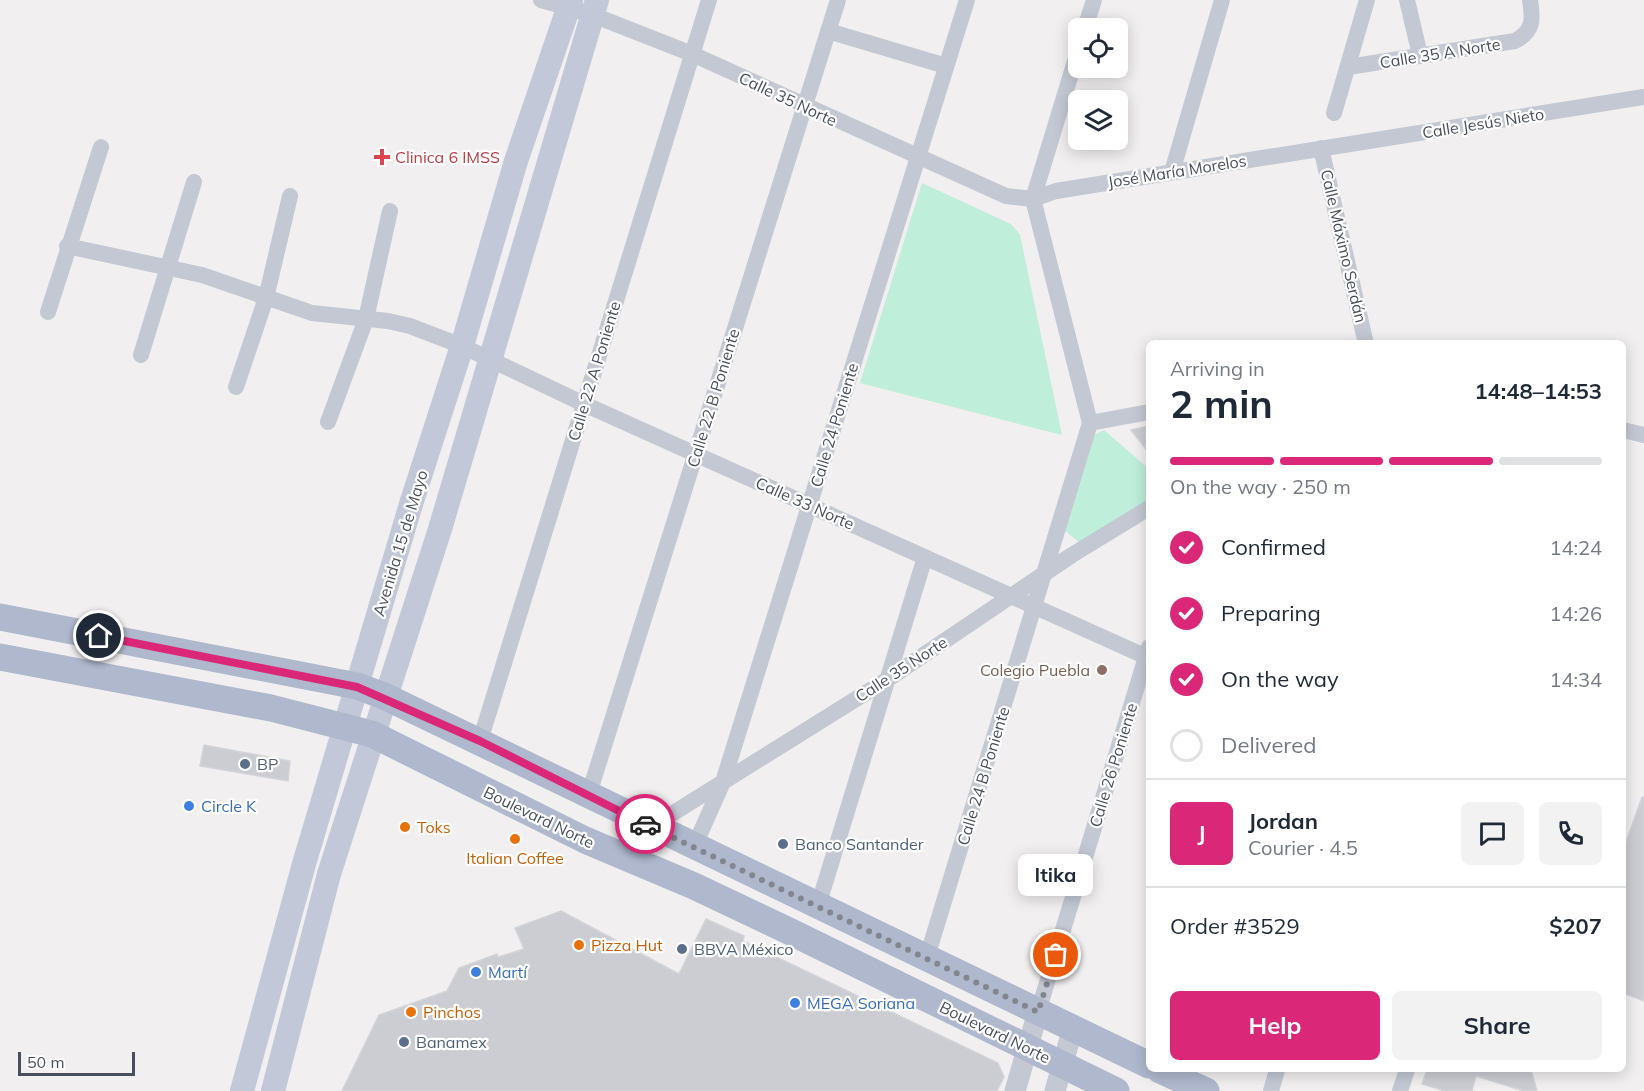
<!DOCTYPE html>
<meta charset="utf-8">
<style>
:root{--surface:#fff;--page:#f2f2f3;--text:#1f2937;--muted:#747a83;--line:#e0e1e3;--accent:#db2777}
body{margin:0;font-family:Mulish,sans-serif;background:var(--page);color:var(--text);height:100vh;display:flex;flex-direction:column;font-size:22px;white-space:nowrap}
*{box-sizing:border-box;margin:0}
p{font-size:20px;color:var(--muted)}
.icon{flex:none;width:33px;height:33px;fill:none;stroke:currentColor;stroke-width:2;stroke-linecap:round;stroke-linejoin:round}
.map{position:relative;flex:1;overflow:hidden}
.panel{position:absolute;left:1146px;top:340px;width:480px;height:732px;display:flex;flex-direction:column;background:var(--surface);border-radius:9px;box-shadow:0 3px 15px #0003}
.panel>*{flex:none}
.tools{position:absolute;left:1068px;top:18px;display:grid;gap:12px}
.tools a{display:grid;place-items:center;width:60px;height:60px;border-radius:9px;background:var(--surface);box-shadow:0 3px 15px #0003;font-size:30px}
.scale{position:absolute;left:18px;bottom:15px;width:117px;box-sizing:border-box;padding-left:6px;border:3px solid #484e5c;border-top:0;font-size:16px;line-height:21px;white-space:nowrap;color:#484e5c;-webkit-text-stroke:4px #fff;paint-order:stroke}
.pin{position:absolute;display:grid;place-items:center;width:51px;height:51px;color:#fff;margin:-26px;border:3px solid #fff;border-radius:50%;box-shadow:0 2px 6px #0007}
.courier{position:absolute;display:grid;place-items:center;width:60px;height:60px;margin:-30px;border:4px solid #db2777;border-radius:50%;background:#fff;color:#222;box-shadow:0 2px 8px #0007}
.bubble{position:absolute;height:42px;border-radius:9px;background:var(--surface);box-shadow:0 3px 15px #0003;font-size:20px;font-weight:700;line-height:42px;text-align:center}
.overview em{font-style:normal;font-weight:700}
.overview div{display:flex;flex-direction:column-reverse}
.overview{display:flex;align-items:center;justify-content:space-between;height:102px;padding:0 24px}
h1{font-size:39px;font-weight:700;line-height:45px}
.bar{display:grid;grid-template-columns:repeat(4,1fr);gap:9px 6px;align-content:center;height:72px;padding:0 24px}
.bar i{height:8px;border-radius:4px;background:var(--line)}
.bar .on{background:var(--accent)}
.bar p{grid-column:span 4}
.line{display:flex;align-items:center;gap:15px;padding:0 24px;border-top:2px solid var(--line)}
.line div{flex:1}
.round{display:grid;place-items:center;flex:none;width:63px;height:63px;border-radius:9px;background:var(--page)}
ol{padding:0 24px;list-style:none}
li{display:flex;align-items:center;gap:18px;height:66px}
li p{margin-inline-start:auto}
li .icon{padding:6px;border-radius:50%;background:var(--accent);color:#fff;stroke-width:4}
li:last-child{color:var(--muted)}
li i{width:33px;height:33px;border:3px solid var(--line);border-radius:50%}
.button{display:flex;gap:12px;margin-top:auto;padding:12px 24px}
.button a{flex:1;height:69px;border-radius:9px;background:var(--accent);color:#fff;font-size:24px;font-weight:700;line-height:69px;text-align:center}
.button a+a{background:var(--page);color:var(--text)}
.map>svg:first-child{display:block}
</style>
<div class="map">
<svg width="1644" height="1091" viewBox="0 0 1644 1091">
<rect width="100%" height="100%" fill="#f1efef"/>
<path fill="#bfeeda" d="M922,183L1011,224L1020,235L1062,435L860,383Z
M1104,430L1149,469V501L1079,542L1065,531L1092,436Z"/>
<path fill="#cccdd3" stroke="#d3d4da" stroke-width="1.5" d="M1149,426V453L1131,430Z
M204,745L290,761L288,781L200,766Z
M1642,797L1644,798V1001L1623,993V851Z
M561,911L679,974L706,919L744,936L743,941L998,1063L1004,1077L997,1091H342L379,1015L447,991L459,968L497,954L498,957L524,949L515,928Z
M1427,1070H1531L1537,1091H1524L1476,1076L1472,1091H1445L1422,1084Z"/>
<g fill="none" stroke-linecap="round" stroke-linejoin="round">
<path stroke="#c3c8d3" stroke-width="16" d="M541,0L593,15L692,54L1006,196L1033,199L1056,191L1644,97
M1407,0L1420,55
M1085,28L1094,0
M828,31L946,66
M1078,51L1033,199L1090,423
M1348,67L1515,41C1534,31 1533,19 1530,0
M1334,113L1367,0
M1321,148L1366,344
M1172,172L1222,0
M67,246L202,275L312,313L388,321L410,326L462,346L584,404L1149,658
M48,312L101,147
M141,355L194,182
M236,387L266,298L290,196
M328,422L366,319L390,211
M1090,423L1149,412
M1623,430L1644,435
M480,741L709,0
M588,797L838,0
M651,827L888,679L1072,555L1149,508
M694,847L723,782L967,0
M818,906L925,557
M927,957L1090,423
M1038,1012L1149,647
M1271,1091L1277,1070
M1400,1091L1407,1070"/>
<path stroke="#c3c8d3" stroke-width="21" d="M1015,1091L1038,1012
M1055,1091L1073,1028"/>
<path stroke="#c2c8d7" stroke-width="24" d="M242,1091L304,864L411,504L462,346L516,161L571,0
M273,1091L329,874L440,529L597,0"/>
<path stroke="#afb8cd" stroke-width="27" d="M0,617L357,686L384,696L1149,1065
M0,657L271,708L372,734L585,840L694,886L793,933L1116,1091
M1160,1070L1206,1091"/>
</g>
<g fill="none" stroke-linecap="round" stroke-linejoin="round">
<path stroke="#83868f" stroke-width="6" stroke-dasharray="0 10.8" d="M645,824L1038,1012L1056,955"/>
<path stroke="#db2777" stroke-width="8" d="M99,636L357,687L480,741L645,824"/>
</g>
<path fill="#e0444e" stroke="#fff" stroke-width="2" d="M379 148h6v6h6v6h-6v6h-6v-6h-6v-6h6z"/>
<circle fill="#8d6e63" stroke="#fff" stroke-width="2" cx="1102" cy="670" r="6"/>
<g fill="#5c6f8a" stroke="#fff" stroke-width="2">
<circle cx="245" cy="764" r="6"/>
<circle cx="783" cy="844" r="6"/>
<circle cx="682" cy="949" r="6"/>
<circle cx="404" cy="1042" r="6"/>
</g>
<g fill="#3f7fe0" stroke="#fff" stroke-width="2">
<circle cx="189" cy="806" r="6"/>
<circle cx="476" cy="972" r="6"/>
<circle cx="795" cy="1003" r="6"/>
</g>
<g fill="#e8710a" stroke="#fff" stroke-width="2">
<circle cx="405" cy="827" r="6"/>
<circle cx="515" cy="839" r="6"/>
<circle cx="579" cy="945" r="6"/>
<circle cx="411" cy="1012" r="6"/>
</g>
<g text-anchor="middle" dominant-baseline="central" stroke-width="4.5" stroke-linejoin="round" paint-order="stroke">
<g font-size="16" fill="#484e5c" stroke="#fff">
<text transform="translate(1440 53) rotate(-9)">Calle 35 A Norte</text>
<text transform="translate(788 99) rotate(25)">Calle 35 Norte</text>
<text transform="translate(1483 123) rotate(-9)">Calle Jesús Nieto</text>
<text transform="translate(1177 171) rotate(-9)">José María Morelos</text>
<text transform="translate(1344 246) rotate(77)">Calle Máximo Serdán</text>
<text transform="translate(594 371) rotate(-73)">Calle 22 A Poniente</text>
<text transform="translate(713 398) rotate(-73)">Calle 22 B Poniente</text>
<text transform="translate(834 425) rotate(-73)">Calle 24 Poniente</text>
<text transform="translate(805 503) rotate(24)">Calle 33 Norte</text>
<text transform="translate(400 543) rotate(-73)">Avenida 15 de Mayo</text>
<text transform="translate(901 669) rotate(-33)">Calle 35 Norte</text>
<text transform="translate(1113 765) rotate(-73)">Calle 26 Poniente</text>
<text transform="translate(983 776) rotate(-73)">Calle 24 B Poniente</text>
<text transform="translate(539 817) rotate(26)">Boulevard Norte</text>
<text transform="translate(995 1032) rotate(26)">Boulevard Norte</text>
</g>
<g font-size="16" fill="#be3a42" stroke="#fff" text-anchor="start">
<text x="395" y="157">Clinica 6 IMSS</text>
</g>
<g font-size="16" fill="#785e54" stroke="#fff" text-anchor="end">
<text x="1090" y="670">Colegio Puebla</text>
</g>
<g font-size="16" fill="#4e5e75" stroke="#fff" text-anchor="start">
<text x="257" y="764">BP</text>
<text x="795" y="844">Banco Santander</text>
<text x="694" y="949">BBVA México</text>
<text x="416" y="1042">Banamex</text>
</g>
<g font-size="16" fill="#366cbe" stroke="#fff" text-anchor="start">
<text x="201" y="806">Circle K</text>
<text x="488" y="972">Martí</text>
<text x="807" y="1003">MEGA Soriana</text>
</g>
<g font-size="16" fill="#c56008" stroke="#fff" text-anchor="start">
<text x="417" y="827">Toks</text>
<text x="515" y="858" text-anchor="middle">Italian Coffee</text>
<text x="591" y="945">Pizza Hut</text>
<text x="423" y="1012">Pinchos</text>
</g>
</g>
</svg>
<div class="tools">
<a><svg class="icon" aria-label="locate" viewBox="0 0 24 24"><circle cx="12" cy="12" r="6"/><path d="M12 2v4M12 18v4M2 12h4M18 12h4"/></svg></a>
<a><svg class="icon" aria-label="layers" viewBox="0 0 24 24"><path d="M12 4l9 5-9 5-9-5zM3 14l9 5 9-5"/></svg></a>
</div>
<div class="scale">50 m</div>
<div class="pin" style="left:1056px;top:955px;background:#ea580c"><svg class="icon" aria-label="bag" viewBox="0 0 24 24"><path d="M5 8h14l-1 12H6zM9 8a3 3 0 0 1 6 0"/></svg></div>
<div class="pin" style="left:99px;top:636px;background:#1f2937"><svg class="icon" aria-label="home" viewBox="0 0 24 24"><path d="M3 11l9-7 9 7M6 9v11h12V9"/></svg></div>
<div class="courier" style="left:645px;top:824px"><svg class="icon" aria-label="car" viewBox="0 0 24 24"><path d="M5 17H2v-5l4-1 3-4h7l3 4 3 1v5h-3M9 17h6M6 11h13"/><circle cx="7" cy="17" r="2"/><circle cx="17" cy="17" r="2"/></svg></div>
<div class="bubble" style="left:1018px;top:854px;width:75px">Itika</div>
<section class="panel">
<div class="overview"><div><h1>2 min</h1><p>Arriving in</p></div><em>14:48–14:53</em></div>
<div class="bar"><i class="on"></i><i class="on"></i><i class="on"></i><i></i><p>On the way · 250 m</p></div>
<ol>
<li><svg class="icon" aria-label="check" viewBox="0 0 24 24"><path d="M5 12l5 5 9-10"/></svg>Confirmed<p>14:24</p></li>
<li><svg class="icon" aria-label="check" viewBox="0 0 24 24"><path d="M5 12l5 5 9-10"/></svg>Preparing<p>14:26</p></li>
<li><svg class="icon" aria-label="check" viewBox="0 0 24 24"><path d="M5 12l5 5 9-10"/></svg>On the way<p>14:34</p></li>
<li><i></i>Delivered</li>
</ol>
<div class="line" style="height:108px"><b class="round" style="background:var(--accent);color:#fff">J</b><div><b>Jordan</b><p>Courier · 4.5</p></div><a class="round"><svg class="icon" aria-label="chat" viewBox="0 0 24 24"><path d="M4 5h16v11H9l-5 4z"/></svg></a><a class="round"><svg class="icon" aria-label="phone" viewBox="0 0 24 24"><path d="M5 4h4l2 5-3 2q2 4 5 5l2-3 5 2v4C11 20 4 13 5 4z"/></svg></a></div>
<div class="line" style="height:78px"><div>Order #3529</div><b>$207</b></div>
<div class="button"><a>Help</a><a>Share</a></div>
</section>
</div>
